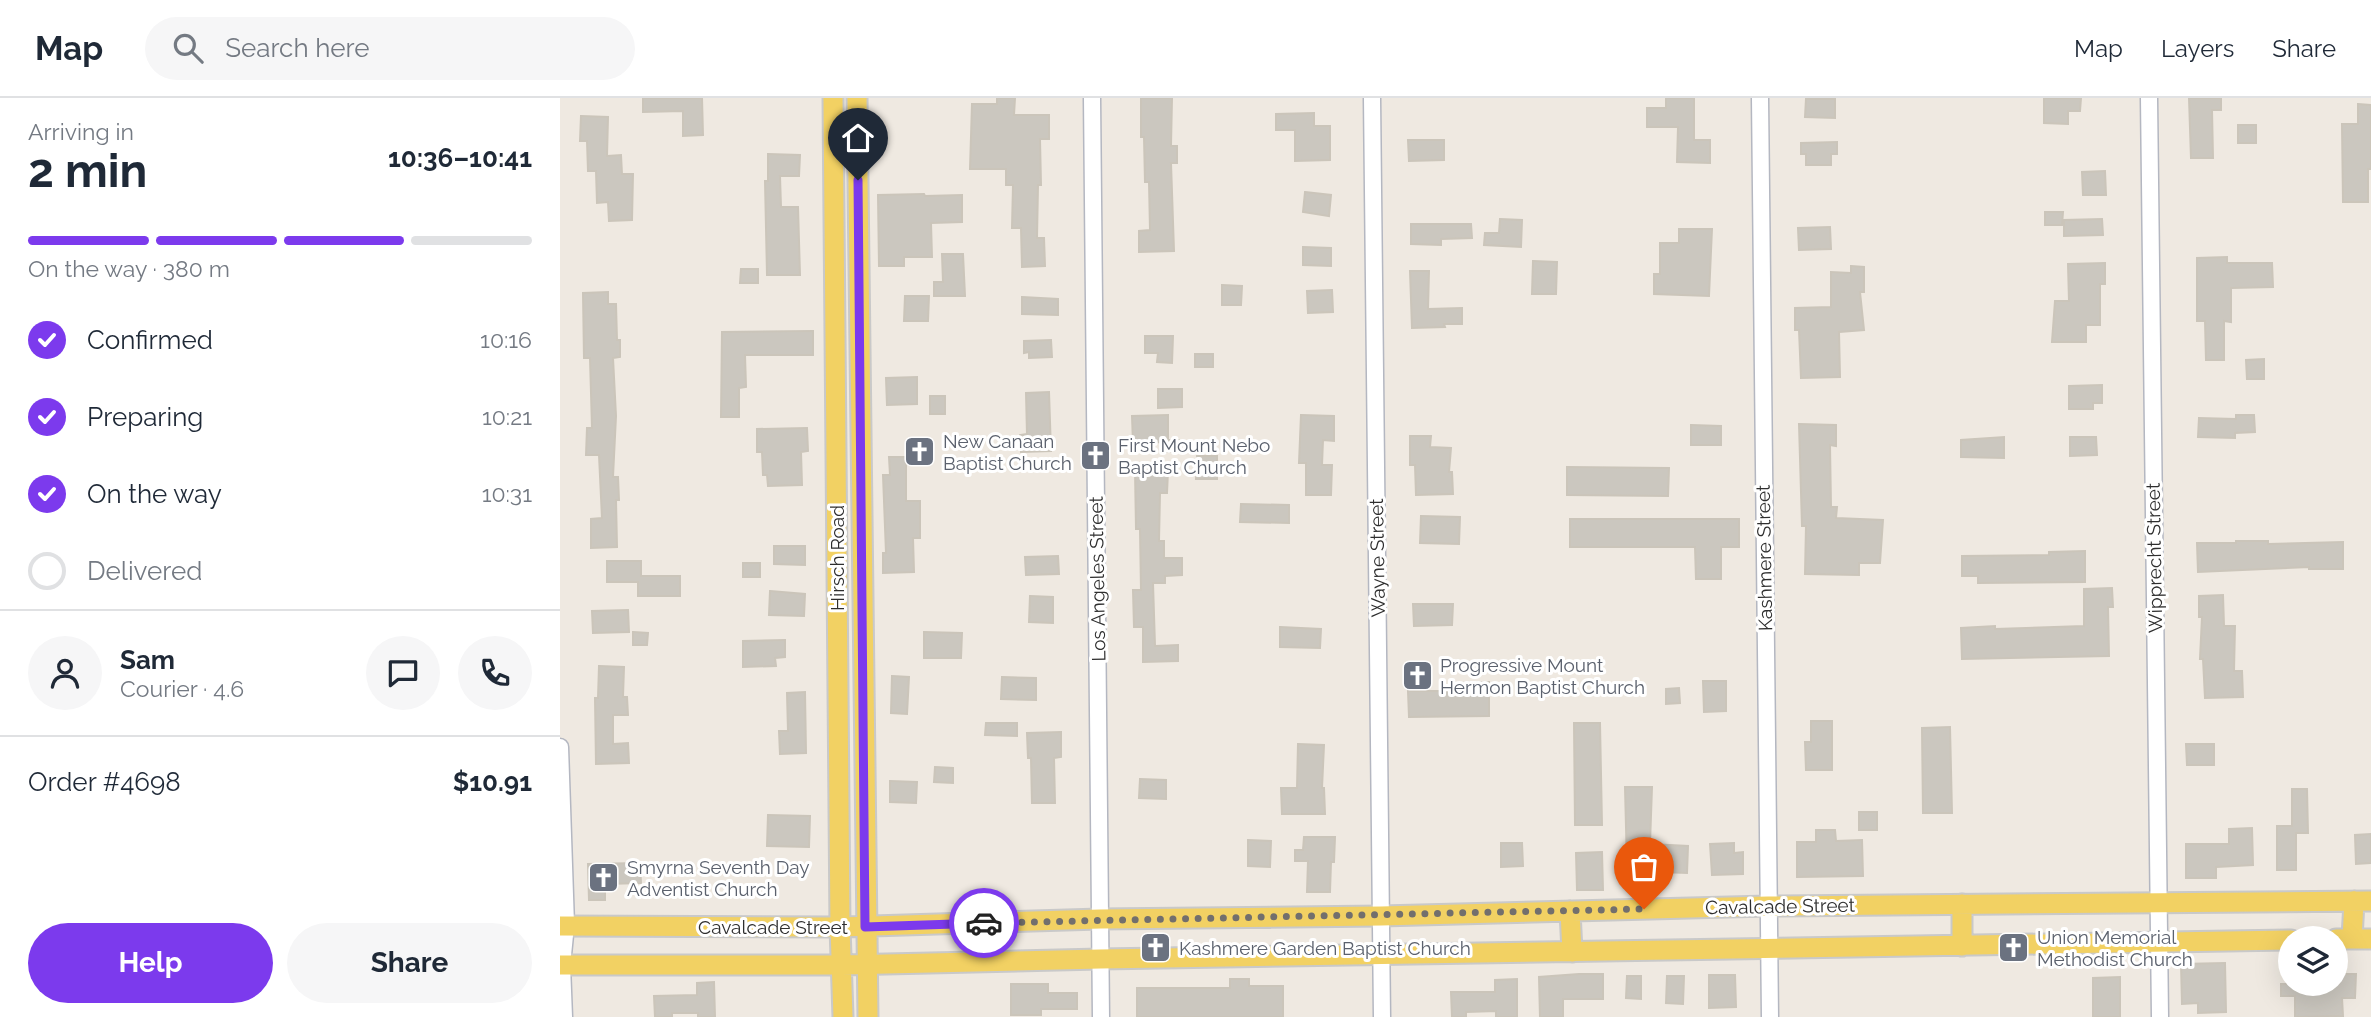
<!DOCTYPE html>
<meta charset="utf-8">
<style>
:root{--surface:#fff;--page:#f6f6f7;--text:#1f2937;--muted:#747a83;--line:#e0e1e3;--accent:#7c3aed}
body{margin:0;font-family:Raleway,sans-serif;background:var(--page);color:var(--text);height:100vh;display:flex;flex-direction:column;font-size:26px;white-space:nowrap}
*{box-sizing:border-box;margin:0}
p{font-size:23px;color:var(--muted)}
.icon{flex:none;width:38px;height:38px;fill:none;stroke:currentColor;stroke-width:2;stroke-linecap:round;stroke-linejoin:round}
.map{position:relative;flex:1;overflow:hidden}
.drawer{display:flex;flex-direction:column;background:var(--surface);width:560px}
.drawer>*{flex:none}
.fabs{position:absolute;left:1718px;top:828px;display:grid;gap:14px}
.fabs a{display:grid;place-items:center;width:70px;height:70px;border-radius:50%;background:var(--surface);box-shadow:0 7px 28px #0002;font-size:35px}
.pin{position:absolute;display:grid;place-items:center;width:60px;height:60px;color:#fff;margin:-72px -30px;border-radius:50% 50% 50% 0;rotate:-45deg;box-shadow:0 0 7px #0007}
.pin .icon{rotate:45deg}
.courier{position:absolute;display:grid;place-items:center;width:70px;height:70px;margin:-35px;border:5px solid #7c3aed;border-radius:50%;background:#fff;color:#222;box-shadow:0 2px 9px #0007}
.headline em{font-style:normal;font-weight:700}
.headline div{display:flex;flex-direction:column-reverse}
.headline{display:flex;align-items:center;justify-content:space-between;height:119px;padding:0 28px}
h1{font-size:46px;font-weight:700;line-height:52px}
.bar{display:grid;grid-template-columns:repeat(4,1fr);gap:10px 7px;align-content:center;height:84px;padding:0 28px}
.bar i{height:9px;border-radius:5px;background:var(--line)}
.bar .current{background:var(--accent)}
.bar p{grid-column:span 4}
.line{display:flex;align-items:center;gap:18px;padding:0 28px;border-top:2px solid var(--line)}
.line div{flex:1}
.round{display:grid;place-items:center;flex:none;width:74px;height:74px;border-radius:37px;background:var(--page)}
ol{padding:0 28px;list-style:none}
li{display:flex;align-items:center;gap:21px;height:77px}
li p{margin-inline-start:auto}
li .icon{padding:7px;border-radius:50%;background:var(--accent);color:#fff;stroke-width:4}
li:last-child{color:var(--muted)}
li i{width:38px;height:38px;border:4px solid var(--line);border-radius:50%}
.primary-button{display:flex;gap:14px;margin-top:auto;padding:14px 28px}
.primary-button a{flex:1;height:80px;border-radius:42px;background:var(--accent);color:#fff;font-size:28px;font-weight:700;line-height:80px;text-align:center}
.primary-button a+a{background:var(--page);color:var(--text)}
header{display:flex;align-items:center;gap:42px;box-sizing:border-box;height:98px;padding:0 35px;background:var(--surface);border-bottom:2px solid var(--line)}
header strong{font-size:33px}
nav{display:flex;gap:38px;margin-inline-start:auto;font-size:24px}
.search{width:490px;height:63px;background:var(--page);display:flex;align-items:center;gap:18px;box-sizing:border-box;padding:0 24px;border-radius:38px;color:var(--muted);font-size:26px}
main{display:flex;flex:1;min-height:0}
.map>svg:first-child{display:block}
</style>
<header>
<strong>Map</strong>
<div class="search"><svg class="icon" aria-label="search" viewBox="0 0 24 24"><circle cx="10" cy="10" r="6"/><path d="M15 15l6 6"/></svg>Search here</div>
<nav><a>Map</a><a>Layers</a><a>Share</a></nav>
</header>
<main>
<section class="drawer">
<div class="headline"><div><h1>2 min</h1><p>Arriving in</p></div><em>10:36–10:41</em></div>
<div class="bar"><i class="current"></i><i class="current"></i><i class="current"></i><i></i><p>On the way · 380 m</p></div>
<ol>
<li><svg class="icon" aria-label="check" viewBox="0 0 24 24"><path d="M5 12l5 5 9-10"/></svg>Confirmed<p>10:16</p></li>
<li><svg class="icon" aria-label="check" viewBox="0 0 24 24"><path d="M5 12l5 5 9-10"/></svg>Preparing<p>10:21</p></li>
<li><svg class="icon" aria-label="check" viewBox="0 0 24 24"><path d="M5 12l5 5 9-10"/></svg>On the way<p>10:31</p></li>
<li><i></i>Delivered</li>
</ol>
<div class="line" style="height:126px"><a class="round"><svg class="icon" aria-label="person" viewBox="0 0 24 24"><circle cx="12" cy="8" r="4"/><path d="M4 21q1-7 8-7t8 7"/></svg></a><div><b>Sam</b><p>Courier · 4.6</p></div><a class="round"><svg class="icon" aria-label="chat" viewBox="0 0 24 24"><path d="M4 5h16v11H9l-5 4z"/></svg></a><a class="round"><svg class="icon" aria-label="phone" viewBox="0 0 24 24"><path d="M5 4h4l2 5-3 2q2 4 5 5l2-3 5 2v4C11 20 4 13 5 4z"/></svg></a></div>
<div class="line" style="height:91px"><div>Order #4698</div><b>$10.91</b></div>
<div class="primary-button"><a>Help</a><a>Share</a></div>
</section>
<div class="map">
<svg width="1811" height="919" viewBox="0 0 1811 919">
<rect width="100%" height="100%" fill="#efe9e1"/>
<path fill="#cbc7bf" stroke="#cbc5ba" stroke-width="2" d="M83,0H142L143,37L123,38V13L83,14Z
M437,0H455L454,17H489V41H480L481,87H478L477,140H484L485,168L462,169L461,130H452L453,87H446V71H410L412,6H437Z
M581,0H612L611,48H617V65H611L614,153L579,154V133L590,132L589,84H585L584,39H581Z
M1106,0H1134V42H1150V65L1117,64L1118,29H1087V10H1106Z
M1484,0H1521L1520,13H1508V26L1484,25Z
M1629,0H1661V12H1652L1653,60H1631Z
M1246,1H1275V20L1245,19Z
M1798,6L1811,7V71H1808V104H1783L1782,26H1798Z
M754,15V28H770V62L735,63V32H716V16Z
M21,18L48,19L47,58L61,57L62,76H73L72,122L49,123L48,104L37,105L36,73H28L27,43H20Z
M1678,27H1696V45H1678Z
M848,42H884V62L849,63Z
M1277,44V56H1271V67H1246V56H1241V45Z
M208,56L240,57L239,78H220L221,109H238L240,177H207L205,83H208Z
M1545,73L1546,97H1523L1522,74Z
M745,94L771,97L769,118L743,114Z
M364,96L365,98L402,97V124L371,125L372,159H344V168H319L318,97Z
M1485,114H1503L1502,127H1485Z
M940,121L962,122L961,149L924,147L925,135H939Z
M1542,121L1543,137L1504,138V122Z
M851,126H911L912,140L881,141V147L851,146Z
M1270,129L1271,151L1239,152L1238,130Z
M1119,131H1152L1149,198L1094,196V176H1100V145H1119Z
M743,149L771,150V168L743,167Z
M382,156H403L405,198H374V184H383Z
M1667,159V165H1712L1713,189L1671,190V224L1664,223V262H1646L1645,223H1637V160Z
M973,163L997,164L996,196H972Z
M1545,165V186H1540V227H1526V244H1492L1495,203H1509L1508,166Z
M1291,168L1304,169V194H1300L1304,232L1279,234L1280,279L1241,280L1239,232H1235V210L1271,209V174L1291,175Z
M181,171H198V185H180Z
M850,173H869L868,211L902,210V226H884L885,229L852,230Z
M662,187L682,188L681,207H662Z
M772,192L773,214L748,215L747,193Z
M48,194V206H56L57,242H60V259L53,260L56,318L53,379H58L59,402H56L57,449L31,450V421L42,420L39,357H26L27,330H32L30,260H24L23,195Z
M345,198H369L368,223H344Z
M462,199L498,201V217L462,216Z
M253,233V257H185L186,289L179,290V319H161L162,234Z
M585,238H613L612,265L597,264L598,255H585Z
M491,242L492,259L469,260V254L464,255V243Z
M635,256H653V269H635Z
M1704,261V281H1687L1686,262Z
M357,279V306L327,307L326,280Z
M1542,287V305H1533V311H1509V288Z
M598,291H622V309L598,310Z
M489,294L491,353L461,354L460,337L467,336L466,295Z
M370,298H385V316H370Z
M608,317V342H619L620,353L603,354V344L573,345L572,318Z
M741,317L774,318V343L763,342L762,367H772L771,397H746V365H739Z
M1676,317H1694L1695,334L1675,335V340L1638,339L1639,320L1676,321Z
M1239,326L1276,327V348L1270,347L1271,409H1277L1276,420L1323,422L1320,465H1299V477L1245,476L1246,428H1242Z
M1131,327L1161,328V347H1131Z
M247,330L248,353L241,354L242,387L208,388L207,377H203L202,354H197V331Z
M850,338H871L870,349L891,350L889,374H892L893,396L856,397L855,367H850Z
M1444,339V360L1401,359V342Z
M1510,339H1536L1537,357L1510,358Z
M637,358H657V381H636Z
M329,359H346V403H360V440H353L354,474L323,475V455H326L323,377H330Z
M1007,369L1109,370L1108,398L1007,397Z
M575,372L608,373L607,395H600L599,443H604V460H622V477L605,478V485H593L595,548L618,547V563L583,564V529H574L573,492H581L580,431H576Z
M681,406L729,407V425L680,424Z
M861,418L900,419L899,446L860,445Z
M1010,421H1179V449H1161V481H1136L1135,449H1010Z
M1676,443H1708V446L1783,444V471H1749V469L1638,474L1637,445H1676Z
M214,448H245V467L214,466Z
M1525,453V484L1418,485V478H1402V458L1489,457V454Z
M498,458L499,476L466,477L465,459Z
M47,463H81V478H120V498H78V484H47Z
M183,465H200V479H183Z
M1552,490L1553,509H1548L1549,558L1402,561L1401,530L1435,528V531L1524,528V491Z
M210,493L245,496L244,518L209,517Z
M1663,497L1664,528H1675L1674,573H1682L1683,599L1645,600L1643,561H1640L1642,519H1639V498Z
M470,498L493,499V525L469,524Z
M853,506H893L892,527L854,528Z
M68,512L69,534L33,535L32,513Z
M720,529L761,531L760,550L720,549Z
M73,534L88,535L87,547H73Z
M364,534L402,535L401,560H364Z
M225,542V559L215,560L216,568L183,569V543Z
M39,568L64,569L63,599H67L68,617H53V646L68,645L69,665L36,666L35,600H38Z
M332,578L349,579L347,616L331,615Z
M442,579L476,580V602L441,601Z
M1143,583H1166V613L1144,614Z
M929,584V618L849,619L848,593H898V585Z
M1119,590L1120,605L1106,606V591Z
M245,594L246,655L220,656L219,633H228L227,595Z
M1251,623H1272V672H1246L1245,644H1251Z
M426,625H457V638L425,637Z
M1014,625H1040L1042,727H1015Z
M1390,629L1392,715H1363L1362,630Z
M501,634V659L494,660L495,705H472L471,660H468L467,635Z
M738,646L764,647L762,690H764L765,716H722L721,690H737Z
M1626,646H1654V667H1627Z
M375,669L393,670V685L374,684Z
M580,681L606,682V701L579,700Z
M330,683L357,684L356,705L330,704Z
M1065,689H1092L1090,746L1128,748L1127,775L1101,774V770L1067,769Z
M1732,691H1747L1748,735H1736V772H1717V728H1732Z
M1299,714H1317V732H1299Z
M208,717L250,718L249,749L207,748Z
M1692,730L1693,767L1656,769V780H1626V746H1669V731Z
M1256,732H1275L1276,743L1302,742L1303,778L1237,779V744H1256Z
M1811,736V765L1796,766L1795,737Z
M744,739H775L774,764H771L770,794H747L748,763H735V752H743Z
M688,742L711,743L710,769L688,768Z
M941,745H962L963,768L941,769Z
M1174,745V755L1183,754V776L1152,777L1150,746Z
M1042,754L1043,792H1017L1016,755Z
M80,765L81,785L45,786V802H29L28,766Z
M1665,865L1666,914L1638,915V905L1622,906L1621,866Z
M1019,876H1043V901H1003V919H980L979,879Z
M1779,876H1796L1795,900H1782L1783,918L1735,919V898H1721V886H1779Z
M1149,877H1175L1176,909L1149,910Z
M1067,878H1081V901L1066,900Z
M1107,878H1124L1123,906L1106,905Z
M1560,879V919H1533V880Z
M670,881H689V888H723V919H577V890H670Z
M957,881V919H936V913L906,914V919H892L891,894H935V882Z
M154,884L155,919H138V915H112V919H95L94,898L137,897V885Z
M451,886H488V895H517V911H481V917H451Z"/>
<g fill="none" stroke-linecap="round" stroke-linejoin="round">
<defs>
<path id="minor" d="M532,0L541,919
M812,0L822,919
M1200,0L1210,919
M1589,0L1600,919
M0,649L6,827L2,867L4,919"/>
<path id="major" d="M273,0L280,829L283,919
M297,0L308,919
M1402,806V848
M1010,813L1012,854
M0,828L280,829L540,821L821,818L1208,808L1811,803
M1776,841H1811
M1792,841L1794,803
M0,867H282L540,861L1731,842"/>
</defs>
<use href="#minor" stroke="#b4b7c1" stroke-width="19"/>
<use href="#major" stroke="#c9c9c9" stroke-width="23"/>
<use href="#minor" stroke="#fff" stroke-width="16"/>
<use href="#major" stroke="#f2d163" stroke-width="19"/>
</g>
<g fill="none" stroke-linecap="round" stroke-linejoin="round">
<path stroke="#726f6d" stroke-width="7" stroke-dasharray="0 12.6" d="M424,825L1084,811"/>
<path stroke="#7c3aed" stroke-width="9" d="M298,82L305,829L424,825"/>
</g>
<defs>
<symbol id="church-square" viewBox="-11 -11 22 22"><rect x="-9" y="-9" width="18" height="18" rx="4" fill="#6b7280" stroke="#fff"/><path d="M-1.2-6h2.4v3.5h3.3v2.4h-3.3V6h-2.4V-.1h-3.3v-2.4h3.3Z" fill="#fff"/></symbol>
</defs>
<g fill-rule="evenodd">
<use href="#church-square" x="342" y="336" width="35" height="35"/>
<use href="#church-square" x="518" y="340" width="35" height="35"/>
<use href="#church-square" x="840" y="560" width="35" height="35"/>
<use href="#church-square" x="26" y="762" width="35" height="35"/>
<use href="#church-square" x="578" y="832" width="35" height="35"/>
<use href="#church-square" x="1436" y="832" width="35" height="35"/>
</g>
<g text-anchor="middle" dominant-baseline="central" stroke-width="6" stroke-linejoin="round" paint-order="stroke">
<g font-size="19" fill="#5b616d" stroke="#fff" text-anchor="start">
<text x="383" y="343">New Canaan<tspan x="383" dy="22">Baptist Church</tspan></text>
<text x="558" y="347">First Mount Nebo<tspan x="558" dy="22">Baptist Church</tspan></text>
<text x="880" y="567">Progressive Mount<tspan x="880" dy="22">Hermon Baptist Church</tspan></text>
<text x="67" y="769">Smyrna Seventh Day<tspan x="67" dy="22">Adventist Church</tspan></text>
<text x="1477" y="839">Union Memorial<tspan x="1477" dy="22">Methodist Church</tspan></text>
<text x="619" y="850">Kashmere Garden Baptist Church</text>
</g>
<g font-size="19" fill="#2e2e2e" stroke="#fff">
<text transform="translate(277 460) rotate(-90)">Hirsch Road</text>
<text transform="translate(817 460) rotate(-91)">Wayne Street</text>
<text transform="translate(1204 460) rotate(-91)">Kashmere Street</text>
<text transform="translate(1594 460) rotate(-91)">Wipprecht Street</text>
<text transform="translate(537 481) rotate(-91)">Los Angeles Street</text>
<text transform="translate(1220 808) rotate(-1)">Cavalcade Street</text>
<text x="213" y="829">Cavalcade Street</text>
</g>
</g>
</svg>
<div class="fabs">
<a><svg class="icon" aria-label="layers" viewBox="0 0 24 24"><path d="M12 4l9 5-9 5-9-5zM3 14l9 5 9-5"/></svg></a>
</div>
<div class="pin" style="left:1084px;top:811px;background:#ea580c"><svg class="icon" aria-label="bag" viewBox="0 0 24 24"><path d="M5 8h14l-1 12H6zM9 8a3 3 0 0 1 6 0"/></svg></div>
<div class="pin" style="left:298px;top:82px;background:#1f2937"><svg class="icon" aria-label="home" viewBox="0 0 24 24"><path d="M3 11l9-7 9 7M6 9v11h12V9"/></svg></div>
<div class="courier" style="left:424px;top:825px"><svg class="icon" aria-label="car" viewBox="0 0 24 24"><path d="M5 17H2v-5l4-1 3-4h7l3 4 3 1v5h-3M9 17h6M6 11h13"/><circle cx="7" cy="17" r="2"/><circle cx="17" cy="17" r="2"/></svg></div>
</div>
</main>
